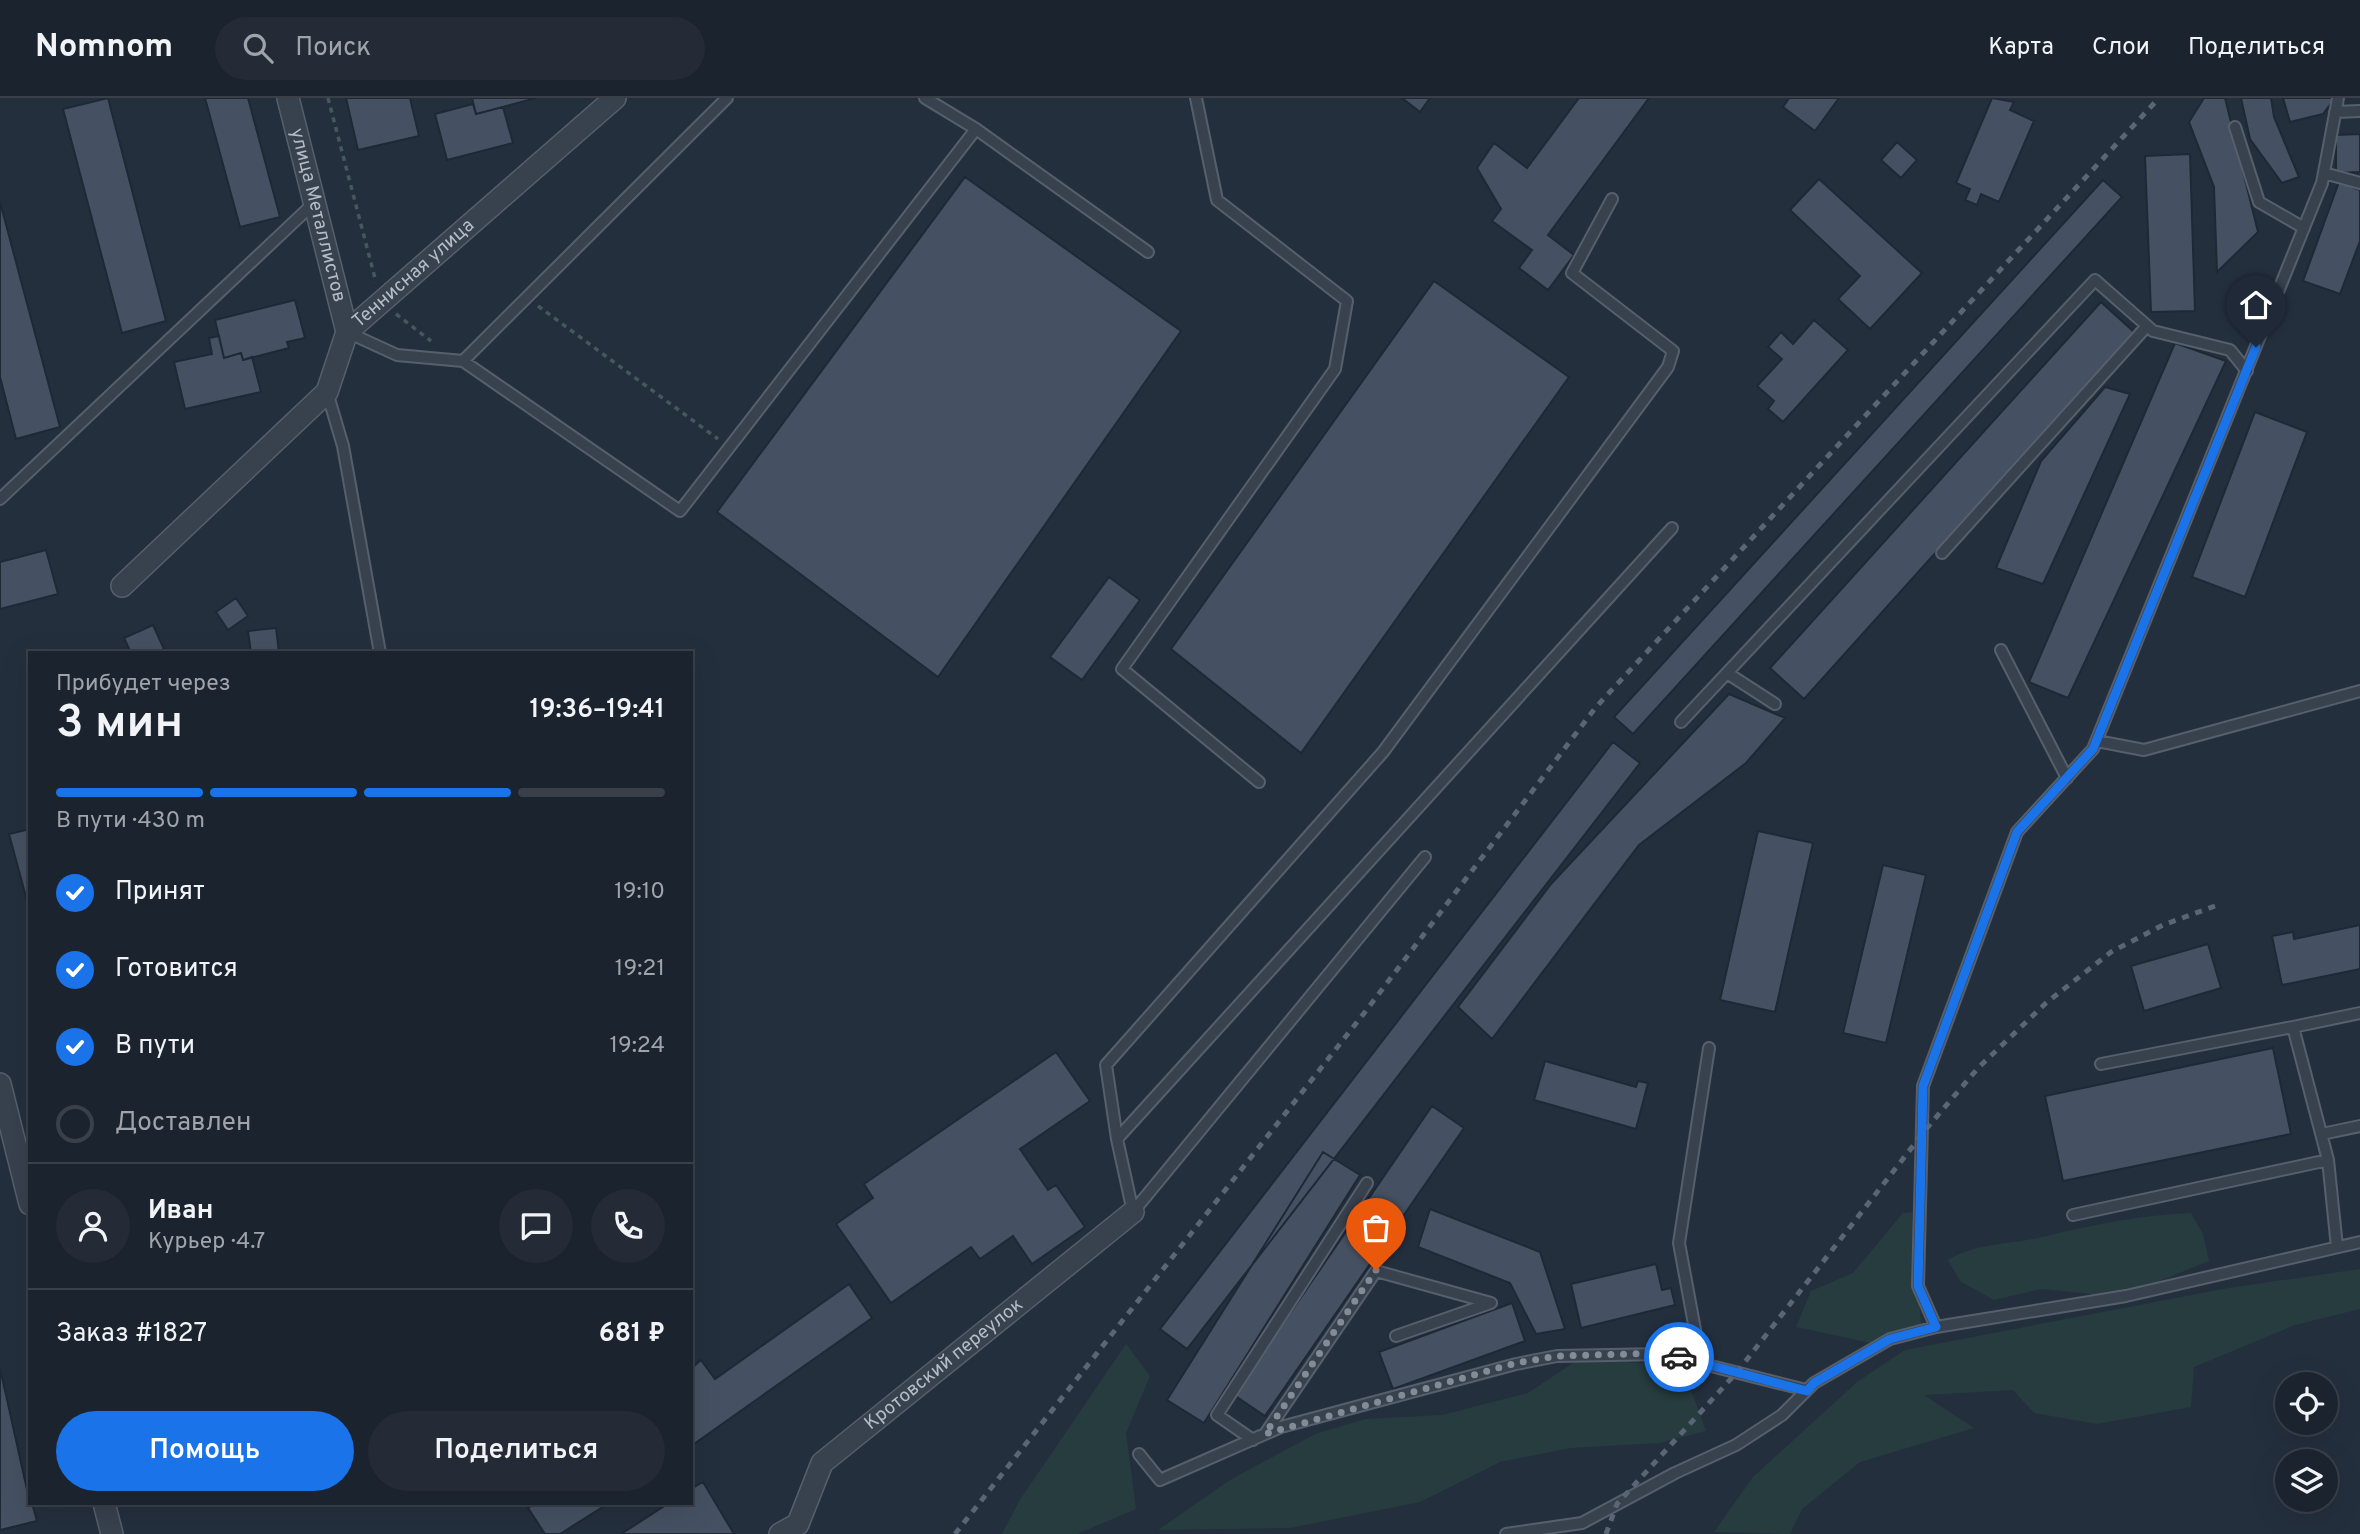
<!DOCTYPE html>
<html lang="ru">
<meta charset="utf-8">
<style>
:root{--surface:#1b232e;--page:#242b36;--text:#f1f3f6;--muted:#a0a4aa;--line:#39404a;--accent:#1a73e8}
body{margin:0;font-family:Overpass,sans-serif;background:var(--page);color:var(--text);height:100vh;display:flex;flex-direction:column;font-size:26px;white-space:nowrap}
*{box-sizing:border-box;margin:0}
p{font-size:23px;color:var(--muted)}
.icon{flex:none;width:38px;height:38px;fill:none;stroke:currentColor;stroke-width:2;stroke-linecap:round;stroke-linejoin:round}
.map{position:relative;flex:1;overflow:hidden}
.panel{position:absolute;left:28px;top:553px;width:665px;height:854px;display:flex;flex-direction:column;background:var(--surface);border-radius:0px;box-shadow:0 7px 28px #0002,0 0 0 2px var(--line)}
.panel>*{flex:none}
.fabs{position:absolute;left:2275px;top:1274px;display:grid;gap:14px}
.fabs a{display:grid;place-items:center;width:63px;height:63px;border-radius:50%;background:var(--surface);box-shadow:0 7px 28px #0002,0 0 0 2px var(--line);font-size:35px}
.pin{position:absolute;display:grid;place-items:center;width:60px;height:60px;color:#fff;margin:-72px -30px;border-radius:50% 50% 50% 0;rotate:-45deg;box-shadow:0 0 7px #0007}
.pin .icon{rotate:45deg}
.courier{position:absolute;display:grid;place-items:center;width:70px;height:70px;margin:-35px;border:5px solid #1a73e8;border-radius:50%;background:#fff;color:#222;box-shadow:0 2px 9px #0007}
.head em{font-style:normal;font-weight:600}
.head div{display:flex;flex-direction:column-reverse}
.head{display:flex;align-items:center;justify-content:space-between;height:119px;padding:0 28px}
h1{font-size:46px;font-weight:600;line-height:52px}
.bar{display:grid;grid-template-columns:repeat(4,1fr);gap:10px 7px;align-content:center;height:84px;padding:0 28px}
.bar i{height:9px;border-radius:5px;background:var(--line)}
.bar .current{background:var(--accent)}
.bar p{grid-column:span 4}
.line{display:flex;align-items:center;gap:18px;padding:0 28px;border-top:2px solid var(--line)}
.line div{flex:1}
.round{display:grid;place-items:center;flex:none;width:74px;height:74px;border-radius:37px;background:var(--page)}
ol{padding:0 28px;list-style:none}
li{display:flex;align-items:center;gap:21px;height:77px}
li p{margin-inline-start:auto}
li .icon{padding:7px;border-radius:50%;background:var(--accent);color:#fff;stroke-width:4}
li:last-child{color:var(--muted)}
li i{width:38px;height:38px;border:4px solid var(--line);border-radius:50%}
.button{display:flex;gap:14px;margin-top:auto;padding:14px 28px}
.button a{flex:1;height:80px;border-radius:42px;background:var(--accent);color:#fff;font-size:28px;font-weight:600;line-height:80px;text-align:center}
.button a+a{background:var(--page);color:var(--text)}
header{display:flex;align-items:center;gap:42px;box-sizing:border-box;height:98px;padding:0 35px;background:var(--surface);border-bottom:2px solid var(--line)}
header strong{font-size:33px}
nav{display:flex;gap:38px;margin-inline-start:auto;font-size:24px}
.search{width:490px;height:63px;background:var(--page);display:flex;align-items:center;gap:18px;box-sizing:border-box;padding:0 24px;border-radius:38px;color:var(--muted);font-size:26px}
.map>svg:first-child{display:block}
</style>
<header>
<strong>Nomnom</strong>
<div class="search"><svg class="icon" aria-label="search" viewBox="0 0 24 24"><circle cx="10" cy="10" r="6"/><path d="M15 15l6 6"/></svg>Поиск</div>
<nav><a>Карта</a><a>Слои</a><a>Поделиться</a></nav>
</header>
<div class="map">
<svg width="2360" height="1436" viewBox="0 0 2360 1436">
<rect width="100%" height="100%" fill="#242f3e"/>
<path fill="#263c3f" d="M1912,1114L1921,1226L1871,1245L1796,1229L1811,1193L1853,1175L1903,1115Z
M2191,1115L2203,1136L2209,1163L2120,1199L2042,1191L1994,1202L1961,1184L1948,1162C1978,1144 2009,1147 2042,1139C2093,1127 2139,1117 2191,1115Z
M2360,1171V1211L2295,1227L2194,1269L2191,1309L2097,1326L2034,1315L2013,1292L1924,1297L1974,1330L1860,1364L1802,1411L1790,1436L1714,1434L1753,1379L1857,1284L1905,1252L2228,1190Z
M1126,1246L1150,1278L1126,1335L1136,1411L1077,1436H1002L1019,1403Z
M1579,1261L1682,1268L1706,1333L1659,1345L1571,1350L1500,1364L1420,1404L1290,1430L1158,1432L1230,1382L1315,1336L1365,1321L1442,1317L1528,1295Z"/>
<path fill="#455162" stroke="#1f2835" stroke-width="2" d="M108,0L166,223L122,235L63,11Z
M205,0H248L280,119L240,129Z
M346,0H410L419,38L358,52Z
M472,0H536L476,16Z
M1402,0H1430L1420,14Z
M1579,0H1649L1548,137L1574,157L1548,192L1519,170L1532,152L1492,123L1501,111L1477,70L1494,45L1527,70Z
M1789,0H1839L1815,33L1783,9Z
M1992,0L2014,4L2010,12L2034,23L1999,104L1981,96L1977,107L1965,102L1970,91L1956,85Z
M2204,0H2225L2258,134L2217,174L2214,89L2189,24Z
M2241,0H2271L2274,19L2299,79L2282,85L2250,41Z
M2283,0H2335L2323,16L2290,24Z
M473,6L476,16L503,9L513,45L447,62L435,16Z
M2360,36V74L2336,75V37Z
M1897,44L1917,62L1901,80L1881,62Z
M2190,56L2195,213L2151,214L2145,58Z
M965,79L1181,233L938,579L717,414Z
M1819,81L1922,175L1870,231L1838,201L1860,178L1790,112Z
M2103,82L2122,99L1633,636L1614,619Z
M2339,84L2360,92V143L2340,196L2303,183Z
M0,104L60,329L16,341L0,279Z
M1434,183L1569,279L1301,655L1171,551Z
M295,202L305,240L287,244L289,250L243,262L241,255L224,260L215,222Z
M2101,204L2134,234L1804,601L1770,570Z
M1814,222L1848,252L1783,324L1768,311L1774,303L1757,288L1782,261L1768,249L1781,234L1793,246Z
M219,238L224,260L241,255L243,262L252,259L261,294L185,311L174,264L212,256L209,240Z
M2175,245L2226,263L2068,600L2029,584Z
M2105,289L2130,296L2043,486L1996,470L2041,363Z
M2255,314L2307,334L2245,499L2192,479Z
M46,452L58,496L0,511V464Z
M1109,479L1140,502L1082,582L1050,559Z
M236,500L248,518L228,532L216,514Z
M153,527L164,551L156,555H131L124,540Z
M276,530L279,555H251L248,533Z
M1729,596L1785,620L1746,665L1639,747L1492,941L1458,909L1551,786Z
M1613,644L1640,665L1187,1251L1160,1231Z
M30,731V814L9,736Z
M1758,733L1813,745L1775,914L1720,902Z
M1883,767L1926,777L1886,945L1843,935Z
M2360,827V871L2282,887L2272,838L2293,834L2294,841Z
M2208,846L2221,890L2144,913L2131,868Z
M2273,950L2291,1036L2063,1083L2045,998Z
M1056,954L1090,1003L1020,1051L1048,1092L1056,1087L1085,1129L1032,1166L1013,1138L980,1161L971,1149L891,1205L836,1126L873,1100L864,1086Z
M1545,963L1636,989L1638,983L1648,985L1636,1031L1534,1002Z
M1432,1008L1464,1030L1265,1318L1234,1297Z
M1323,1054L1360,1077L1204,1325L1167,1302Z
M1430,1111L1540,1154L1565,1231L1536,1236L1510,1185L1418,1149Z
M1656,1166L1662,1192L1671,1190L1675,1207L1581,1230L1571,1186Z
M849,1186L872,1220L691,1348V1262L695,1267L701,1262L715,1281Z
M1512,1205L1525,1243L1393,1291L1379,1254Z
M0,1270L30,1405H32L37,1423L0,1432Z
M703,1384L734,1436H621L669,1405H691V1391Z
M535,1405H609L560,1436H545L528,1410Z"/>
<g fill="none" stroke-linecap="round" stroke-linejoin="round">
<defs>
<path id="service" d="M925,0L976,31L1148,154
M1196,0L1217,102L1347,203L1335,271L1122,571L1259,684
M2335,14L2360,13
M2235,29L2259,104L2304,130
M2324,75L2360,85
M347,234L397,257L463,263L727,0
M463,263L680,413L976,31
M327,294L343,348L380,555
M0,401L314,105
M1942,455L2147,228
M2001,552L2067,680
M1727,575L1775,606
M1681,624L2095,182L2153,233L2230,252L2247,273
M2097,643L2144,652L2360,593
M2293,929L2360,915
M2101,966L2293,929L2328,1062
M2322,1036L2360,1028
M1117,1041L1106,967L1383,654L1668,269L1673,253L1572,175L1612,101
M1133,1114L1117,1041L1672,430
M1133,1114L1425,759
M2073,1117L2328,1062L2337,1149
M1936,1229L1918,1188L1923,988L2017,734L2093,651L2322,85L2338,0
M1396,1238L1491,1205
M1701,1264L1679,1145L1709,950
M1265,1336L1376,1173L1491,1205
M1253,1342L1217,1317L1367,1085
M1139,1356L1160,1382L1281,1329L1516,1266L1557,1258L1664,1256L1806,1292
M1506,1436L1582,1425L1675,1375L1736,1347L1782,1317L1814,1285L1890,1241L1936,1229L2126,1198L2360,1144"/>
<g id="minor">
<path id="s1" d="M288,0L347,234"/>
<path id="s2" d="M122,488L327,294L347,234L615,0"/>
<path d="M0,986L30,1106"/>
<path d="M104,1405L112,1436"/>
<path id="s3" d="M780,1436L798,1426L822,1365L1133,1114"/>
</g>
</defs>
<use href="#service" stroke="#565f6c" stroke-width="14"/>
<use href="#minor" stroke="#565f6c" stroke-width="24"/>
<path stroke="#44595c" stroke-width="3.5" stroke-dasharray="5 5" stroke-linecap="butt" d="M328,0L376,184
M538,208L718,341
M396,216L431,243"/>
<use href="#service" stroke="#38414e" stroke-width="10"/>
<use href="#minor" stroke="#38414e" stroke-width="21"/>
<path stroke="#5a6575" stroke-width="5" stroke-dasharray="7 7" stroke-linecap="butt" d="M955,1436L1365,914L1596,609L2159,0
M1606,1436L1617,1406L1738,1273L1927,1030L1978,970L2046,905L2111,854L2163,827L2215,808"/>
</g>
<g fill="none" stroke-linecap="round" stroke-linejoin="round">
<path stroke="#828b98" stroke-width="7" stroke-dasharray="0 12.6" d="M1376,1172L1265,1336L1516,1265L1557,1258L1664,1255L1679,1259"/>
<path stroke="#1a73e8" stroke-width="9" d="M1679,1259L1807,1293L1814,1285L1890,1241L1936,1229L1918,1188L1923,988L2017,734L2093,651L2256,249"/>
</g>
<g text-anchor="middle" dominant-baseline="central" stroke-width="5" stroke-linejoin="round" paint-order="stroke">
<g font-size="19" fill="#b4bcc9" stroke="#1d2633">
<text stroke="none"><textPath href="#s1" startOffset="121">улица Металлистов</textPath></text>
<text stroke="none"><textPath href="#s2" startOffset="434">Теннисная улица</textPath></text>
<text stroke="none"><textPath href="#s3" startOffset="243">Кротовский переулок</textPath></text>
</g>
</g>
</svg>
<div class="fabs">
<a><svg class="icon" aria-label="locate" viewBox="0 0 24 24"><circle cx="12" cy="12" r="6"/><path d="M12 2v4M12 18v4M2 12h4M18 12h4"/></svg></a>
<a><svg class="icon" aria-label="layers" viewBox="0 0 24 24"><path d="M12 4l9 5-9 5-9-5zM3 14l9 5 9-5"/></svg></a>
</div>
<div class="pin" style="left:1376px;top:1172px;background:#ea580c"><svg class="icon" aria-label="bag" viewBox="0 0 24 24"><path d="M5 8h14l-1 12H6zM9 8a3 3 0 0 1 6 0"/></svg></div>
<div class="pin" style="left:2256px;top:249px;background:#1f2937"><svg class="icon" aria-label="home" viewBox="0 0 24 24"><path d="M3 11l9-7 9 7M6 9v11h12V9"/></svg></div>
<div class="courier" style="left:1679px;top:1259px"><svg class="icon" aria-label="car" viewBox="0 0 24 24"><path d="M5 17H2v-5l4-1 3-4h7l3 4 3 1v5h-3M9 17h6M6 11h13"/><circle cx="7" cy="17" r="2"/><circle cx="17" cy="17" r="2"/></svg></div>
<section class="panel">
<div class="head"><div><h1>3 мин</h1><p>Прибудет через</p></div><em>19:36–19:41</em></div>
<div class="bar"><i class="current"></i><i class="current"></i><i class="current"></i><i></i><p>В пути · 430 m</p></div>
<ol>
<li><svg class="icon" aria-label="check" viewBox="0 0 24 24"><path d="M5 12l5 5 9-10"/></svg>Принят<p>19:10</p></li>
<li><svg class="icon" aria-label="check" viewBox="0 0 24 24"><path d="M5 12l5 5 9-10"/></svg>Готовится<p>19:21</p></li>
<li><svg class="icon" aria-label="check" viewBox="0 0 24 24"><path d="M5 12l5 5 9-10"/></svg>В пути<p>19:24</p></li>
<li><i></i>Доставлен</li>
</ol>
<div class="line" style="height:126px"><a class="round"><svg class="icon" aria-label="person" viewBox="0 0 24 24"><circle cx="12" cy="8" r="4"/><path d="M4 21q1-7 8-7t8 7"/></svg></a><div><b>Иван</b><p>Курьер · 4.7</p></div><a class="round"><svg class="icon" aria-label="chat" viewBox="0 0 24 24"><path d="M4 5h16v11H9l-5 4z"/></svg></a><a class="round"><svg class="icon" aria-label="phone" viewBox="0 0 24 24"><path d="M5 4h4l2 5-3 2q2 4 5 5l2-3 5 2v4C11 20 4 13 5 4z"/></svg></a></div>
<div class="line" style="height:91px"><div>Заказ #1827</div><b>681 ₽</b></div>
<div class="button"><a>Помощь</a><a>Поделиться</a></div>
</section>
</div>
